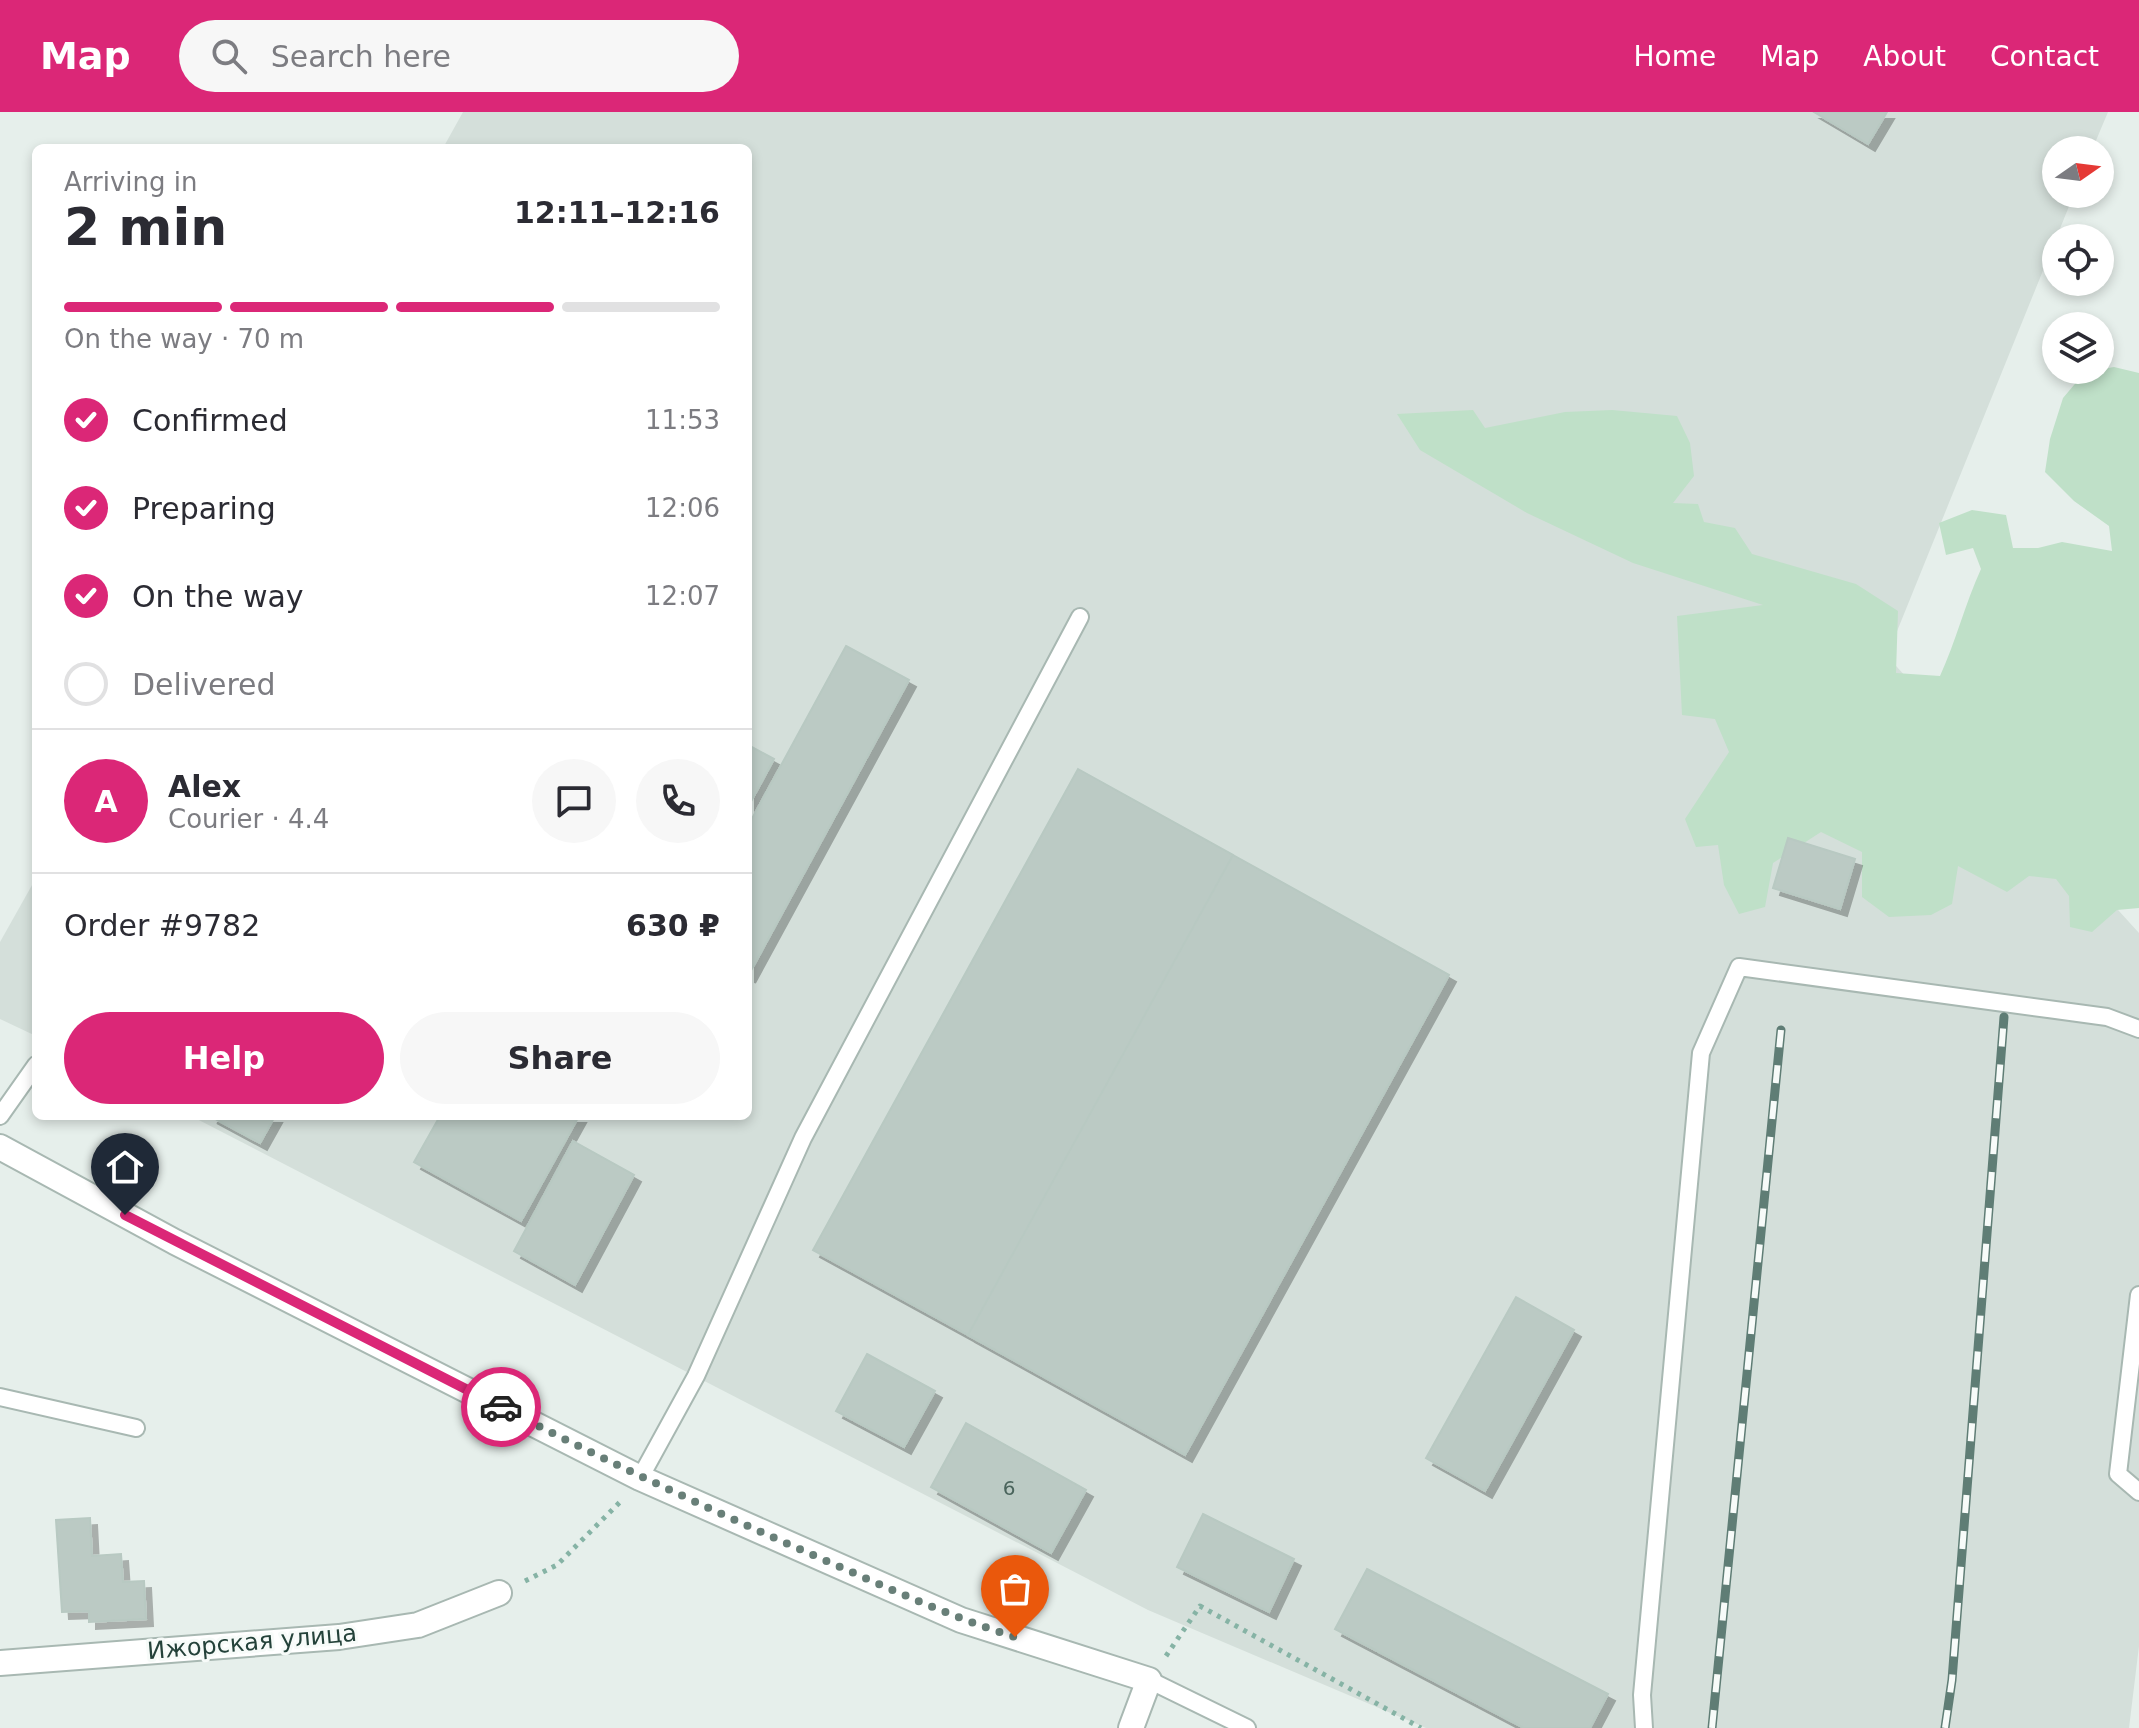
<!DOCTYPE html>
<meta charset="utf-8">
<style>
:root{--surface:#fff;--page:#f7f7f7;--text:#2b2b33;--muted:#7c7c81;--line:#e1e1e2;--accent:#db2777}
body{margin:0;font-family:"DejaVu Sans",sans-serif;background:var(--page);color:var(--text);height:100vh;display:flex;flex-direction:column;font-size:30px;white-space:nowrap}
*{box-sizing:border-box;margin:0}
p{font-size:26px;color:var(--muted)}
.icon{flex:none;width:44px;height:44px;fill:none;stroke:currentColor;stroke-width:2;stroke-linecap:round;stroke-linejoin:round}
.map{position:relative;flex:1;overflow:hidden}
.drawer{position:absolute;left:32px;top:32px;width:720px;height:976px;display:flex;flex-direction:column;background:var(--surface);border-radius:12px;box-shadow:0 4px 12px #0003}
.drawer>*{flex:none}
.needle{width:52px;rotate:76deg}
.buttons{position:absolute;left:2042px;top:24px;display:grid;gap:16px}
.buttons a{display:grid;place-items:center;width:72px;height:72px;border-radius:50%;background:var(--surface);box-shadow:0 4px 12px #0003;font-size:40px}
.pin{position:absolute;display:grid;place-items:center;width:68px;height:68px;color:#fff;margin:-82px -34px;border-radius:50% 50% 50% 0;rotate:-45deg;box-shadow:0 0 8px #0007}
.pin .icon{rotate:45deg}
.courier{position:absolute;display:grid;place-items:center;width:80px;height:80px;margin:-40px;border:6px solid #db2777;border-radius:50%;background:#fff;color:#222;box-shadow:0 2px 10px #0007}
.overview em{font-style:normal;font-weight:800}
.overview div{display:flex;flex-direction:column-reverse}
.overview{display:flex;align-items:center;justify-content:space-between;height:136px;padding:0 32px}
h1{font-size:52px;font-weight:800;line-height:60px}
.bar{display:grid;grid-template-columns:repeat(4,1fr);gap:12px 8px;align-content:center;height:96px;padding:0 32px}
.bar i{height:10px;border-radius:6px;background:var(--line)}
.bar .on{background:var(--accent)}
.bar p{grid-column:span 4}
.line{display:flex;align-items:center;gap:20px;padding:0 32px;border-top:2px solid var(--line)}
.line div{flex:1}
.round{display:grid;place-items:center;flex:none;width:84px;height:84px;border-radius:42px;background:var(--page)}
ol{padding:0 32px;list-style:none}
li{display:flex;align-items:center;gap:24px;height:88px}
li p{margin-inline-start:auto}
li .icon{padding:8px;border-radius:50%;background:var(--accent);color:#fff;stroke-width:4}
li:last-child{color:var(--muted)}
li i{width:44px;height:44px;border:4px solid var(--line);border-radius:50%}
.button{display:flex;gap:16px;margin-top:auto;padding:16px 32px}
.button a{flex:1;height:92px;border-radius:48px;background:var(--accent);color:#fff;font-size:32px;font-weight:800;line-height:92px;text-align:center}
.button a+a{background:var(--page);color:var(--text)}
header{display:flex;align-items:center;gap:48px;box-sizing:border-box;height:112px;padding:0 40px;background:var(--accent);color:#fff}
header strong{font-size:38px}
nav{display:flex;gap:44px;margin-inline-start:auto;font-size:28px}
.search{width:560px;height:72px;background:var(--page);display:flex;align-items:center;gap:20px;box-sizing:border-box;padding:0 28px;border-radius:44px;color:var(--muted);font-size:30px}
.map>svg:first-child{display:block}
</style>
<header>
<strong>Map</strong>
<div class="search"><svg class="icon" aria-label="search" viewBox="0 0 24 24"><circle cx="10" cy="10" r="6"/><path d="M15 15l6 6"/></svg>Search here</div>
<nav><a>Home</a><a>Map</a><a>About</a><a>Contact</a></nav>
</header>
<div class="map">
<svg width="2139" height="1616" viewBox="0 0 2139 1616">
<defs>
<filter id="shadow"><feDropShadow dx="7" dy="7" stdDeviation="0" flood-color="#0004"/></filter>
</defs>
<rect width="100%" height="100%" fill="#e6efeb"/>
<path fill="#d4dfda" d="M463,0H2108L2092,38H2056V82H2074L1887,544L2139,821V1534L2129,1616H1426L1148,1498L191,1004H748V36H443Z
M36,766V924L0,907V830Z"/>
<path fill="#bfe0c8" d="M2114,255L2139,261V796L2117,798L2092,820L2070,815L2069,784L2056,767L2029,764L2007,780L1958,754L1952,792L1931,803L1889,805L1862,785V740L1821,720L1773,751L1765,795L1739,802L1724,773L1718,733L1696,735L1685,707L1729,640L1715,607L1682,603L1677,504L1763,493L1633,451L1527,401L1420,338L1397,302L1473,298L1485,316L1565,300L1612,298L1677,304L1690,331L1694,364L1673,391L1698,392L1704,410L1735,416L1752,442L1856,472L1898,499L1896,561L1940,564C1956,529 1965,492 1981,457L1973,436L1946,443L1939,411L1972,398L2006,403L2013,436H2038L2062,430L2112,439L2109,414L2074,389L2045,360L2050,327L2063,286L2085,260Z"/>
<path fill="#bbcac4" stroke="#b8c9c2" stroke-width="2" filter="url(#shadow)" d="M1814,0H1887L1868,32Z
M846,534L909,568L748,864V714Z
M748,633L774,647L748,695Z
M1078,657L1233,743L968,1223L813,1138Z
M1788,726L1855,747L1840,797L1773,776Z
M1233,743L1449,863L1185,1343L968,1223Z
M210,1004H275L260,1031Z
M440,1004H579L521,1109L414,1050Z
M573,1029L634,1063L575,1173L514,1139Z
M1516,1185L1574,1218L1485,1379L1426,1346Z
M867,1242L935,1279L904,1335L836,1299Z
M966,1311L1086,1378L1051,1441L931,1375Z
M1203,1402L1294,1447L1269,1500L1177,1455Z
M90,1406L92,1444L121,1442L123,1470L144,1469L146,1507L89,1510V1499L62,1500L56,1408Z
M1367,1457L1608,1582L1590,1616H1524L1335,1517Z"/>
<g fill="none" stroke-linecap="round" stroke-linejoin="round">
<defs>
<path id="lane" d="M0,1004L36,953
M2139,1183L2118,1362L2139,1380
M0,1285L136,1316
M640,1366L696,1264L803,1026L1080,505
M1149,1568L1247,1616
M1644,1616L1642,1583L1701,941L1739,855L2107,905L2139,917"/>
<path id="street" d="M0,1035L175,1130L640,1366L961,1508L1149,1568L1131,1616
M0,1551L339,1525L418,1513L499,1481"/>
</defs>
<use href="#lane" stroke="#a8b8b2" stroke-width="20"/>
<use href="#street" stroke="#a8b8b2" stroke-width="28"/>
<path stroke="#86b3a5" stroke-width="5" stroke-dasharray="4 6" stroke-linecap="butt" d="M525,1469L557,1453L621,1389
M1166,1544L1200,1494L1421,1616"/>
<use href="#lane" stroke="#fff" stroke-width="16"/>
<use href="#street" stroke="#fff" stroke-width="24"/>
<defs>
<path id="rail" d="M1712,1616L1781,918
M1945,1616L1952,1568L2004,905"/>
</defs>
<use href="#rail" stroke="#5f7d75" stroke-width="9"/>
<use href="#rail" stroke="#f7fbf9" stroke-width="6" stroke-dasharray="18" stroke-linecap="butt"/>
</g>
<g fill="none" stroke-linecap="round" stroke-linejoin="round">
<path stroke="#687f78" stroke-width="8" stroke-dasharray="0 14.4" d="M501,1295C606,1349 713,1399 822,1447C886,1475 948,1504 1015,1525"/>
<path stroke="#db2777" stroke-width="10" d="M125,1103L501,1295"/>
</g>
<g text-anchor="middle" dominant-baseline="central" stroke-width="6" stroke-linejoin="round" paint-order="stroke">
<g font-size="20" fill="#4a645c">
<text x="1009" y="1376">6</text>
</g>
<g font-size="24" fill="#24423a" stroke="#f7fbf9">
<text transform="translate(252 1530) rotate(-5)">Ижорская улица</text>
</g>
</g>
</svg>
<div class="buttons">
<a><svg class="needle" viewBox="-14 -14 28 28"><path d="M0-13l5 13h-10z" fill="#e53935"/><path d="M0 13l5-13h-10z" fill="#7c7c81"/></svg></a>
<a><svg class="icon" aria-label="locate" viewBox="0 0 24 24"><circle cx="12" cy="12" r="6"/><path d="M12 2v4M12 18v4M2 12h4M18 12h4"/></svg></a>
<a><svg class="icon" aria-label="layers" viewBox="0 0 24 24"><path d="M12 4l9 5-9 5-9-5zM3 14l9 5 9-5"/></svg></a>
</div>
<div class="pin" style="left:1015px;top:1525px;background:#ea580c"><svg class="icon" aria-label="bag" viewBox="0 0 24 24"><path d="M5 8h14l-1 12H6zM9 8a3 3 0 0 1 6 0"/></svg></div>
<div class="pin" style="left:125px;top:1103px;background:#1f2937"><svg class="icon" aria-label="home" viewBox="0 0 24 24"><path d="M3 11l9-7 9 7M6 9v11h12V9"/></svg></div>
<div class="courier" style="left:501px;top:1295px"><svg class="icon" aria-label="car" viewBox="0 0 24 24"><path d="M5 17H2v-5l4-1 3-4h7l3 4 3 1v5h-3M9 17h6M6 11h13"/><circle cx="7" cy="17" r="2"/><circle cx="17" cy="17" r="2"/></svg></div>
<section class="drawer">
<div class="overview"><div><h1>2 min</h1><p>Arriving in</p></div><em>12:11–12:16</em></div>
<div class="bar"><i class="on"></i><i class="on"></i><i class="on"></i><i></i><p>On the way · 70 m</p></div>
<ol>
<li><svg class="icon" aria-label="check" viewBox="0 0 24 24"><path d="M5 12l5 5 9-10"/></svg>Confirmed<p>11:53</p></li>
<li><svg class="icon" aria-label="check" viewBox="0 0 24 24"><path d="M5 12l5 5 9-10"/></svg>Preparing<p>12:06</p></li>
<li><svg class="icon" aria-label="check" viewBox="0 0 24 24"><path d="M5 12l5 5 9-10"/></svg>On the way<p>12:07</p></li>
<li><i></i>Delivered</li>
</ol>
<div class="line" style="height:144px"><b class="round" style="background:var(--accent);color:#fff">A</b><div><b>Alex</b><p>Courier · 4.4</p></div><a class="round"><svg class="icon" aria-label="chat" viewBox="0 0 24 24"><path d="M4 5h16v11H9l-5 4z"/></svg></a><a class="round"><svg class="icon" aria-label="phone" viewBox="0 0 24 24"><path d="M5 4h4l2 5-3 2q2 4 5 5l2-3 5 2v4C11 20 4 13 5 4z"/></svg></a></div>
<div class="line" style="height:104px"><div>Order #9782</div><b>630 ₽</b></div>
<div class="button"><a>Help</a><a>Share</a></div>
</section>
</div>
